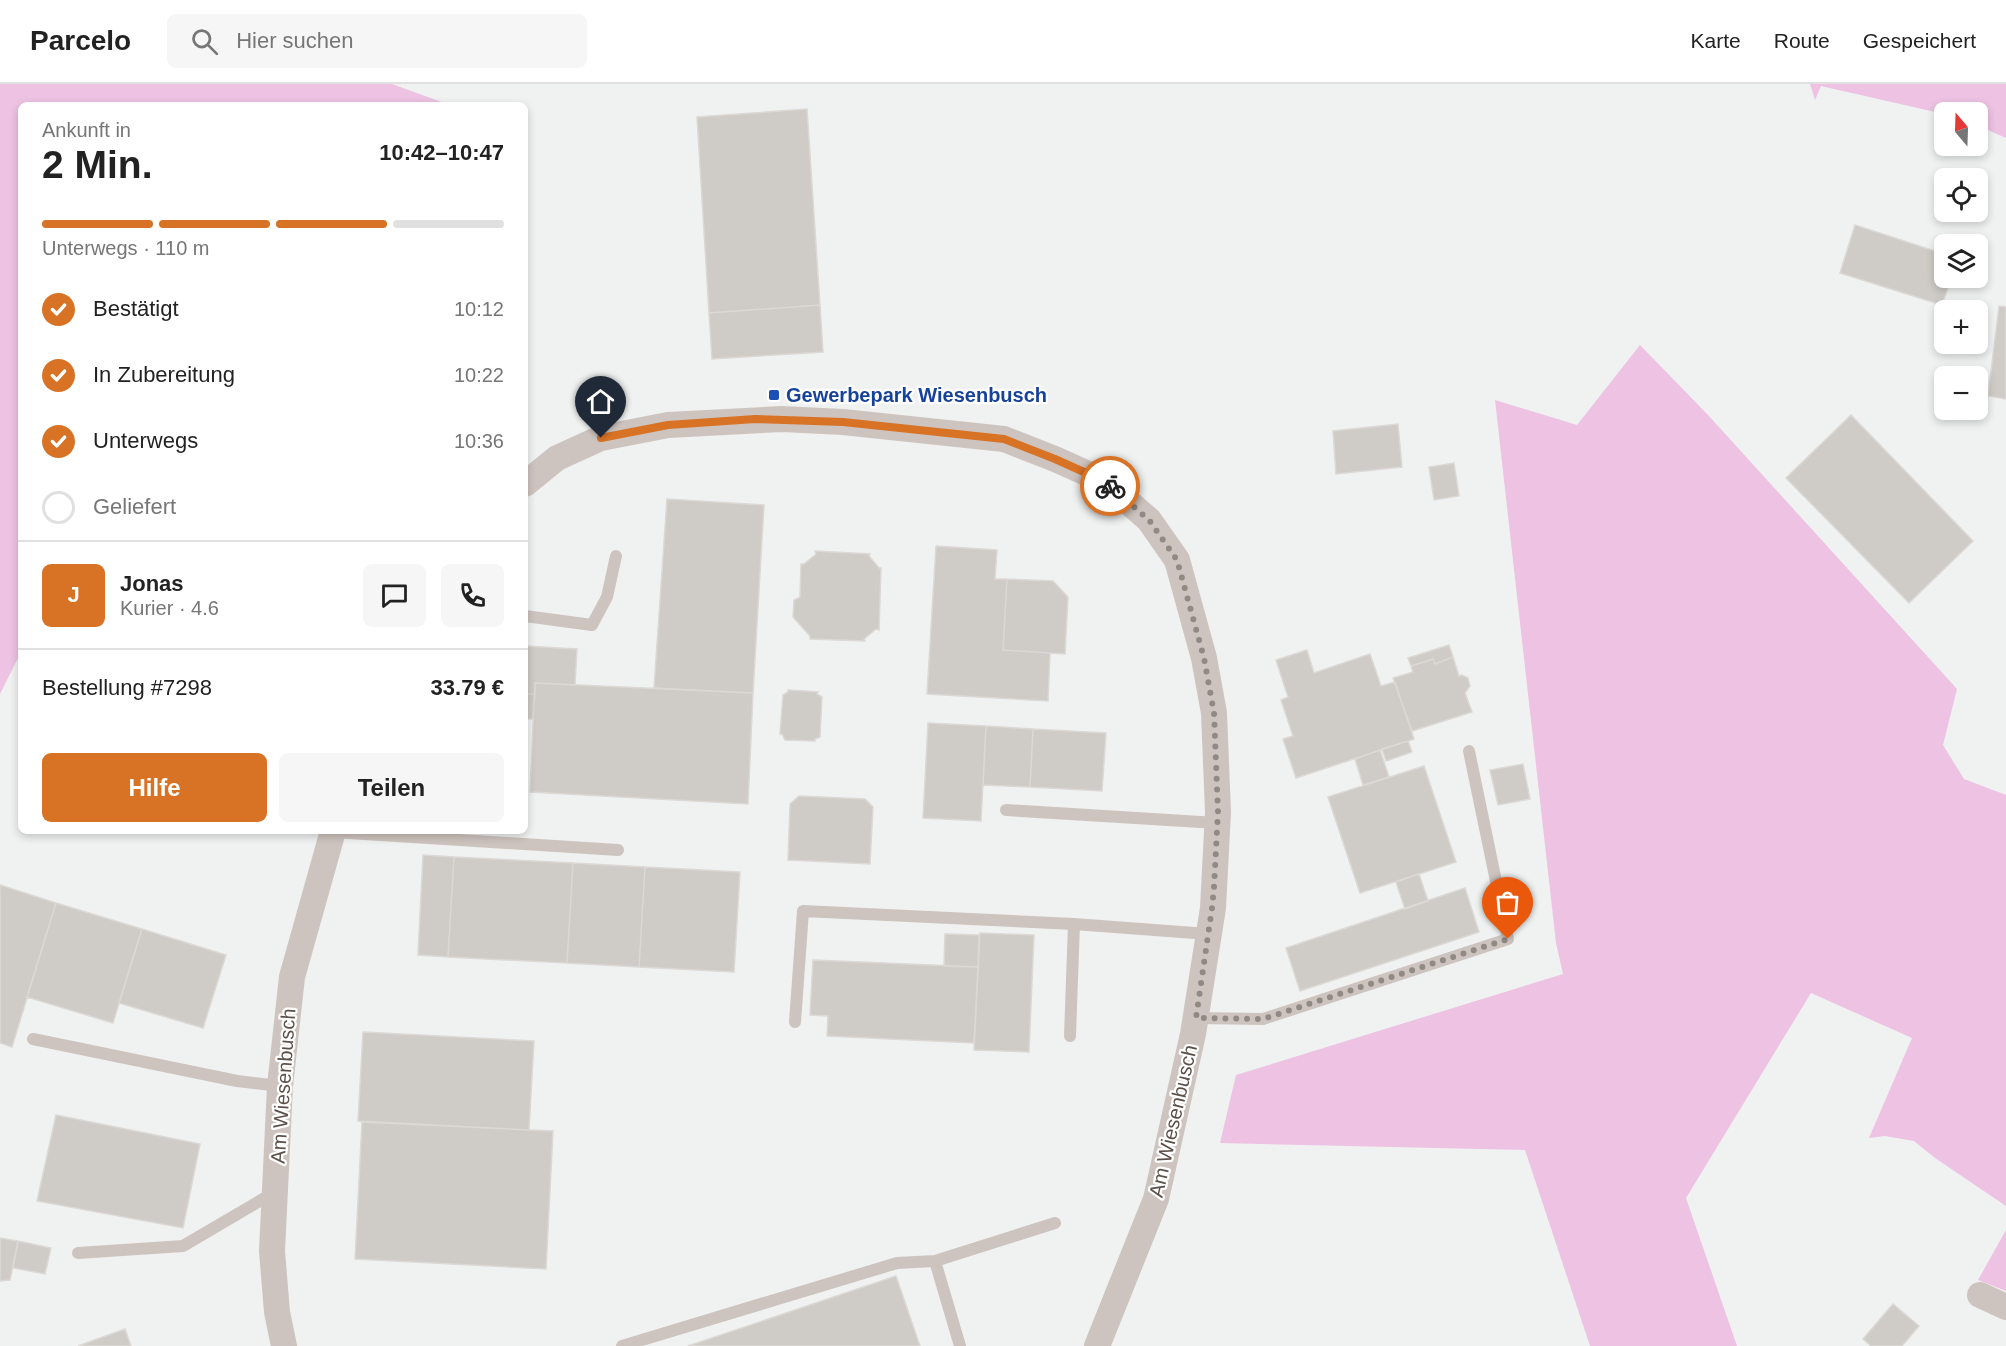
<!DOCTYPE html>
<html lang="de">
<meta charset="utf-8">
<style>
:root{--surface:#fff;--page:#f6f6f6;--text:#222;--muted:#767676;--line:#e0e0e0;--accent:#d87225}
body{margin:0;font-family:Arial,sans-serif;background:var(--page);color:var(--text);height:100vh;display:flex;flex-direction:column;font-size:22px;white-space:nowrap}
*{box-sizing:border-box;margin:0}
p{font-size:20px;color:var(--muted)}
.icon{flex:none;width:33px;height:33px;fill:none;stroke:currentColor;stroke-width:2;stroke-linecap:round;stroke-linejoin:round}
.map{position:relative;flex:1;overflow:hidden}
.side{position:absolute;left:18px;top:18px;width:510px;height:732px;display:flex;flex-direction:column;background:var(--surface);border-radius:9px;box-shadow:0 3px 9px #0003}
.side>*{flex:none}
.needle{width:39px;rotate:341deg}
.controls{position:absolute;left:1934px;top:18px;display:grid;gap:12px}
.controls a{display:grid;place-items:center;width:54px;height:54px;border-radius:9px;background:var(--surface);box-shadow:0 3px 9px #0003;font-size:30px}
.pin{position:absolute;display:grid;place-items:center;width:51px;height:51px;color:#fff;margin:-62px -26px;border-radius:50% 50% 50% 0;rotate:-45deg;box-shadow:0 0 6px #0007}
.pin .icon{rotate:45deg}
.courier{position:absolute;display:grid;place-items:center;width:60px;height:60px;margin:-30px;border:4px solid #d87225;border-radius:50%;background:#fff;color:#222;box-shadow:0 2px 8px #0007}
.summary em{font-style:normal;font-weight:700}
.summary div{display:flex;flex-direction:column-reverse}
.summary{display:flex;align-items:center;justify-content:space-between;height:102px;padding:0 24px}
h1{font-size:39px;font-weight:700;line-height:45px}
.bar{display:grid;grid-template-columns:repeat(4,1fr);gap:9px 6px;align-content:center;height:72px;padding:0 24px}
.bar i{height:8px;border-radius:4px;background:var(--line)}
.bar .selected{background:var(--accent)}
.bar p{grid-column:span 4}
.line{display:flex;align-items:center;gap:15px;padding:0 24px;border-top:2px solid var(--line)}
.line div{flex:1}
.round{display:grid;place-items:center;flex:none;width:63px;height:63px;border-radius:9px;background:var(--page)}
ol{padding:0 24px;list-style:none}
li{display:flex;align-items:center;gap:18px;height:66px}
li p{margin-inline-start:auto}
li .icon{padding:6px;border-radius:50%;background:var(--accent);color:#fff;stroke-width:4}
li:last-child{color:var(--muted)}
li i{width:33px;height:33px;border:3px solid var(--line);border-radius:50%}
.button{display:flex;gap:12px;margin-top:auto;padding:12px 24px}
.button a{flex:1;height:69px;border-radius:9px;background:var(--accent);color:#fff;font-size:24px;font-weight:700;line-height:69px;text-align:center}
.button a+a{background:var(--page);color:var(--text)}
header{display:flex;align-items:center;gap:36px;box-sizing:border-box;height:84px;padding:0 30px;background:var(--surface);border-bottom:2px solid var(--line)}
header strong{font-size:28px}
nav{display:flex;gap:33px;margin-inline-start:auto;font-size:21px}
.search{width:420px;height:54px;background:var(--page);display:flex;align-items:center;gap:15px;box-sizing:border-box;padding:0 21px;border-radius:9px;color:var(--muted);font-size:22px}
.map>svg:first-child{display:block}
</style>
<header>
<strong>Parcelo</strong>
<div class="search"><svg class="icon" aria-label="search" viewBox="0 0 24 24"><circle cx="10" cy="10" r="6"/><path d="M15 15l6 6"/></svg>Hier suchen</div>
<nav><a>Karte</a><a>Route</a><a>Gespeichert</a></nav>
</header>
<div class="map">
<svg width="2006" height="1262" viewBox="0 0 2006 1262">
<rect width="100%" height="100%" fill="#f0f2f2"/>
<path fill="#edc2e2" d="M0,0H392L450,21H21V568L0,610Z
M1810,0H2006V54L1977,41V28H1944V30L1821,2L1815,16Z
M1640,261L1708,331L1957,605L1943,661L1964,695L2006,711V1122L1935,1074L1914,1057L1885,1052L1869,1054L1912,954L1811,909L1686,1114L1737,1262H1590L1525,1066L1220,1059L1236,991L1563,890L1556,859L1495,316L1577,341Z
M2006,1146V1207L1978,1196Z"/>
<path fill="#cfccc7" stroke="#dbd8d5" stroke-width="1.5" d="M807,25L820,221L709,229L697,33Z
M1855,141L1944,170V194H1951L1942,221L1840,189Z
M820,221L823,268L712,275L709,229Z
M1999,222L2006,223V315L1988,312Z
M1851,331L1973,457L1909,519L1786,394Z
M1398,340L1402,383L1336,390L1333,347Z
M1454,379L1459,412L1434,416L1429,383Z
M667,415L764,421L753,609L654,604Z
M936,462L997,466L995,495H1007L1003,566L1050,569L1048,617L927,610Z
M815,467L870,470L869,472L879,484H881L879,546L876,545L864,555L865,557L810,555V552L793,533L794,516L800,513L801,480H804L816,470Z
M1007,495L1053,497L1068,513L1065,570L1003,566Z
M1449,561L1453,573L1435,580L1433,575L1411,582L1408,574Z
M525,562L577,565L575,601L535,599V610H525Z
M1307,566L1314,589L1370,570L1381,602L1395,598L1414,655L1296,694L1283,655L1293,652L1281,616L1288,613L1276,576Z
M1453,573L1459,592L1462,591L1468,594L1470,602L1465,609L1472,628L1412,647L1393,594L1413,588L1411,582L1433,575L1435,580Z
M535,599L753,609L748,720L530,708Z
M788,606L818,608L817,610L822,613L820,653L815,655V657L785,656L782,650H780L783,611L788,608Z
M525,610H535L533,635H525Z
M928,639L986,642L981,737L923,734Z
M986,642L1033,645L1030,703L983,701Z
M1033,645L1106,649L1102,707L1030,703Z
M1408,657L1412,668L1386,677L1382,665Z
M1380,666L1389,693L1363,701L1355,675Z
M1523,680L1530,715L1498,721L1490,686Z
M1424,682L1456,778L1360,809L1328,713Z
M799,712L865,715L873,723L870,780L788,776L790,720Z
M423,771L454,773L448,873L418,871Z
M454,773L573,779L567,879L448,873Z
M573,779L645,783L639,883L567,879Z
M645,783L740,788L734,888L639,883Z
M1419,790L1428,817L1405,825L1396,798Z
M0,801L56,819L12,963L0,959Z
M1465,804L1479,848L1300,907L1286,864Z
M56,819L142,845L113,939L27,913Z
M142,845L226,871L203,944L119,919Z
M980,849L1034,851L1029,968L974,966Z
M945,850L979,851L978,883L944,882Z
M813,876L978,883L974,959L827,952L828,932L810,931Z
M363,948L534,957L529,1046L358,1037Z
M56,1031L200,1060L183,1144L37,1117Z
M362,1038L553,1047L546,1185L355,1175Z
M0,1154L18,1157L10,1196L0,1197Z
M18,1157L51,1164L45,1190L13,1184Z
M896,1192L920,1262H688Z
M1893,1220L1919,1242L1902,1262H1871L1863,1255Z
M125,1245L131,1262H78Z"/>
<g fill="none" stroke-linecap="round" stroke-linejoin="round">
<path stroke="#cec4bf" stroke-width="12" d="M525,532L592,541L607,513L616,472
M1006,726L1217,739
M333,748L618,766
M1196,934L1263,935L1508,855L1469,667
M795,938L803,827L1074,840L1208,850
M1070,952L1074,840
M33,955L237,997L280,1002
M78,1169L183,1162L275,1108
M935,1177L960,1262
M622,1262L897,1179L935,1177L1055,1139"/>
<path stroke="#cec4bf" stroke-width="26" d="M525,400L557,374L601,354L668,341L782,335L843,338L1004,355L1055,375L1104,397L1149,436L1177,476L1204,574L1214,629L1218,728L1213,824L1193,950L1156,1115L1097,1262
M1980,1211L2006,1223
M284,1262L277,1228L272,1167L280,1002L292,893L333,747"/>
</g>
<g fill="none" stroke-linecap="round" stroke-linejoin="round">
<path stroke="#908984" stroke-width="6" stroke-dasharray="0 10.8" d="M1110,402L1149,436L1177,476L1204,574L1214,629L1218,728L1214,803L1212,824L1196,934L1263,935L1508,855"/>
<path stroke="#d87225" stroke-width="8" d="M601,354L668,341L755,335L843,338L1004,355L1055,375L1104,397L1110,402"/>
</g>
<rect fill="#1a4fb4" stroke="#fff" stroke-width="2" x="768" y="305" width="12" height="12" rx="3"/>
<g text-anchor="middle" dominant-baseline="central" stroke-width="4.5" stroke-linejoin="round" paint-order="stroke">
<g font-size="20" font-weight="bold" fill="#164399" stroke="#fff" text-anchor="start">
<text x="786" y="311">Gewerbepark Wiesenbusch</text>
</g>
<g font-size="20" fill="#5c5049" stroke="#fff">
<text transform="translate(283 1002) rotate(-86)">Am Wiesenbusch</text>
<text transform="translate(1173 1037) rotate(-77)">Am Wiesenbusch</text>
</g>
</g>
</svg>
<div class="controls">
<a><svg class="needle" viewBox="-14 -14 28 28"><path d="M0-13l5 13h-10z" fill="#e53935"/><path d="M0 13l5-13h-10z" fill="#767676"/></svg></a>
<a><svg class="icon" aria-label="locate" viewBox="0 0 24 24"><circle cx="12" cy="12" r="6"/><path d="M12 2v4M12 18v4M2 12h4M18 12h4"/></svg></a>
<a><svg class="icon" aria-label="layers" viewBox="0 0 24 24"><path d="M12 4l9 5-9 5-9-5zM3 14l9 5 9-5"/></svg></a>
<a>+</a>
<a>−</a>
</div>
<div class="pin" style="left:1508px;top:855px;background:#ea580c"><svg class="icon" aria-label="bag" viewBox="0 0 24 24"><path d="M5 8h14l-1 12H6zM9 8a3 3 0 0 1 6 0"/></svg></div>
<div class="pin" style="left:601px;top:354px;background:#1f2937"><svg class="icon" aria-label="home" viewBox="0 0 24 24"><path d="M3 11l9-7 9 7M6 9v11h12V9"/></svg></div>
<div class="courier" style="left:1110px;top:402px"><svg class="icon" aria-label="bike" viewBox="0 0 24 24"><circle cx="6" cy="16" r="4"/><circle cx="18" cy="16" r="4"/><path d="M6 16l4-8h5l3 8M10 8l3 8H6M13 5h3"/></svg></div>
<section class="side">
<div class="summary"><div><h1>2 Min.</h1><p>Ankunft in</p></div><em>10:42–10:47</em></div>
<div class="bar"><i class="selected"></i><i class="selected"></i><i class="selected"></i><i></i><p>Unterwegs · 110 m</p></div>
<ol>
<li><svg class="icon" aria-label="check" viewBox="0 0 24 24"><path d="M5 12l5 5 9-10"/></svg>Bestätigt<p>10:12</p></li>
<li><svg class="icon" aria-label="check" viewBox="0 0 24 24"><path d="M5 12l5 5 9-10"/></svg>In Zubereitung<p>10:22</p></li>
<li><svg class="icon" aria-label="check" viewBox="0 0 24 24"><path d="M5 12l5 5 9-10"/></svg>Unterwegs<p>10:36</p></li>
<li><i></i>Geliefert</li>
</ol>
<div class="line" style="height:108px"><b class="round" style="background:var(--accent);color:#fff">J</b><div><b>Jonas</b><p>Kurier · 4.6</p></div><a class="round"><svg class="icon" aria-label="chat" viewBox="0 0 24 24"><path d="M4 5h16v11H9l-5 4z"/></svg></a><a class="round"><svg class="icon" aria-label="phone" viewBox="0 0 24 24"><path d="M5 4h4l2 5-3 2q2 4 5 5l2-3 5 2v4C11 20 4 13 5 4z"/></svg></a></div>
<div class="line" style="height:78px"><div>Bestellung #7298</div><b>33.79 €</b></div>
<div class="button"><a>Hilfe</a><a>Teilen</a></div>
</section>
</div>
